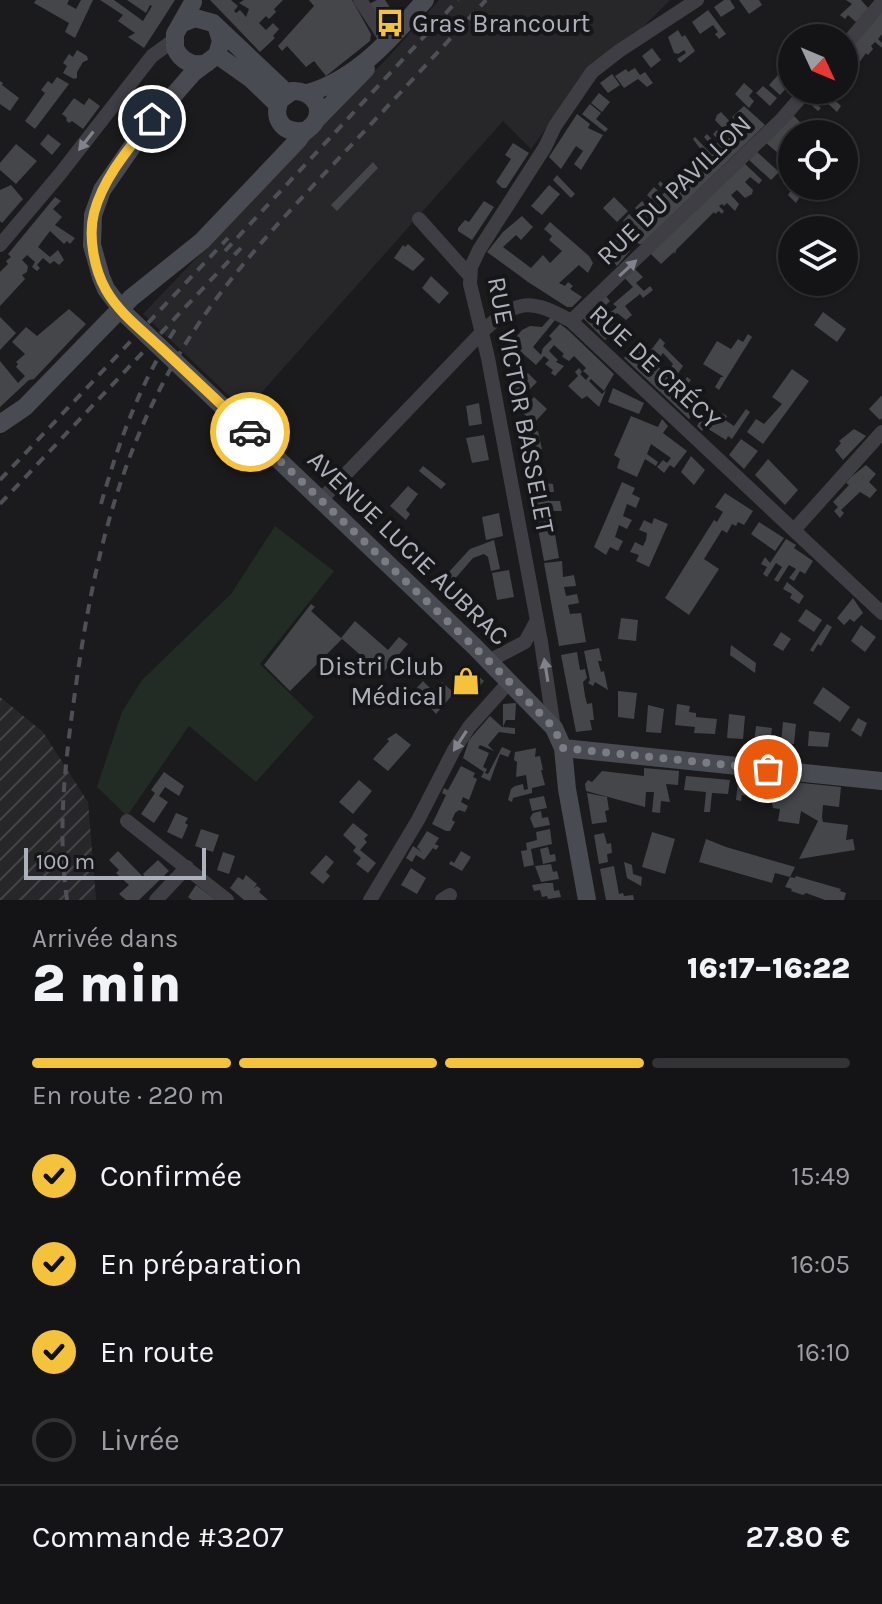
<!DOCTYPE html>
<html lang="fr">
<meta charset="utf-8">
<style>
:root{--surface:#141416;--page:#1d1d1f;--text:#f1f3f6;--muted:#9d9ea1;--line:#333335;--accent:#f4c23b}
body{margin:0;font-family:Karla,sans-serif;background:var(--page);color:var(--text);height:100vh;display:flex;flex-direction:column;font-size:30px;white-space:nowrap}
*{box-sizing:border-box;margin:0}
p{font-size:26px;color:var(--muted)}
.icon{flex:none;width:44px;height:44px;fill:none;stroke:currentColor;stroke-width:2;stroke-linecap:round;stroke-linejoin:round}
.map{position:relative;height:900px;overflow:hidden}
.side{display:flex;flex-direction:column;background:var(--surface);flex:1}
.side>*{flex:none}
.needle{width:52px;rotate:134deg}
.fabs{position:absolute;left:778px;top:24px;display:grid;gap:16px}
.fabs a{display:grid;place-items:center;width:80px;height:80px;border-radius:50%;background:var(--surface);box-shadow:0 2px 6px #0004,0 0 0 2px var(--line);font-size:40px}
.scale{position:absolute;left:24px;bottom:20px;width:182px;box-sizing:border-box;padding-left:8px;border:4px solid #adb1bc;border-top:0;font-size:22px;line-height:28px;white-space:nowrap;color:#adb1bc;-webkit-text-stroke:6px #161618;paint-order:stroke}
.pin{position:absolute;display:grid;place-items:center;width:68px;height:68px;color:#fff;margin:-34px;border:4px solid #fff;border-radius:50%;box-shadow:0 2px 8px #0007}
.courier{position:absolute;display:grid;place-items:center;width:80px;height:80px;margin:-40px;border:6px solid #f4c23b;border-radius:50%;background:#fff;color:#222;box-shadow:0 2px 10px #0007}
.overview em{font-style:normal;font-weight:800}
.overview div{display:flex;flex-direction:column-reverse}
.overview{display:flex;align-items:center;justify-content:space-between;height:136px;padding:0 32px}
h1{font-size:52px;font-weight:800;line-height:60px}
.bar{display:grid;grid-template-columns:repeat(4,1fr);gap:12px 8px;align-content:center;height:96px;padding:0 32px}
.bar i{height:10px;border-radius:6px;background:var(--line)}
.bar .current{background:var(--accent)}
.bar p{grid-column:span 4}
.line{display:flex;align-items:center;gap:20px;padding:0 32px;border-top:2px solid var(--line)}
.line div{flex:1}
ol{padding:0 32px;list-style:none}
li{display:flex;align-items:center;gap:24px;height:88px}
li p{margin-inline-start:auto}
li .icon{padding:8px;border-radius:50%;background:var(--accent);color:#111;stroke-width:4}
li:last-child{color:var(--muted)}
li i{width:44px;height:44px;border:4px solid var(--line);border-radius:50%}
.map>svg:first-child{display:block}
</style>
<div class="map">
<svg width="882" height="900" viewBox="0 0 882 900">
<defs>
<pattern id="industrial-furrows" width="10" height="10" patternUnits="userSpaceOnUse" patternTransform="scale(2)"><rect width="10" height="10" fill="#27272a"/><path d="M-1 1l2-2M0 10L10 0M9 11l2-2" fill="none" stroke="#444447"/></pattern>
</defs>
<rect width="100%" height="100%" fill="#1b1b1d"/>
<path fill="#27272a" d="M439,0H670L635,35L595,61L531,149L503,121L245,411L143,314L391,54Z"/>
<path fill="url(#industrial-furrows)" d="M0,697L43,732L88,802L96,900H0Z"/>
<path fill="#222b24" d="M275,526L334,571L260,664L314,717L256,782L189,726L127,816L97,787L122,712L142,680L231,594Z"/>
<path fill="#45464a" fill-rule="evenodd" d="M36,0H69L67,4L76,9L81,0H93L75,38L65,32L69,23L34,3Z
M100,0H114L143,21L152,6L150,5L146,13L127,0H175L144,48L128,37L135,33L118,21L123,15Z
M210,0H231L238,6L234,11L236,13L240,10L246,17L249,9L239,3L244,0H283L274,9L276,12L269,19L266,16L259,23L266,30L273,23L279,29L273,36L275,38L260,52Z
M309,0H352L371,34L370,41L326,76L314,61L306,67L287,46L282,51L278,46L314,6Z
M377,0H385L391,9L376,17L369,4Z
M724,0H730L735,8L721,17L714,7Z
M739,0H759L762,5L749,14Z
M846,0H861L869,9L856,22L848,15L845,19L840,15L852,4Z
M708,10L726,34L719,39L715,34L718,32L713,25L700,34L692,22Z
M882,12V34L878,39L882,43V48L875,42L871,46L873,49L868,55L866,53L854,70L844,61V54Z
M816,22L822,27L825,24L832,31L826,38H809L805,34Z
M678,30L682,37L685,35L695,51L680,63L677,59L686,53L684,50L678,54L674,53L668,37Z
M652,48L661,60L651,68L642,56Z
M77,50L87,56L88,60L83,62L77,72V78L74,79L63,73L67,66L63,63L69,54L73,57Z
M788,64L792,68V82L780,95L769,85Z
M635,68L640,75L645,72L653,83L647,87L638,79L624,88L615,76L626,69L628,72Z
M612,74L620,85L608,93L600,83Z
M57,77L69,84L35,129L25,121L45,93L41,90L48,81L52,84Z
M0,81L3,83L2,85L19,98L10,111L0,104Z
M744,83L753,91L749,96L754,101L749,108L735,94Z
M763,86L777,98L770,106L756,93Z
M812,90H834L829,95L841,106L837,112L823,99L817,105L821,108L818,111L805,99Z
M599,93L610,102L602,112L591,103Z
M74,98L84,105L89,98L100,106L83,129L72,121L69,123L66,120L67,118L62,114Z
M590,104L601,113L596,119L608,129L605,132L582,114Z
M744,106L765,125L642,244H639L629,235L633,232L623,221L629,214L639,224L642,221L638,217L641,214L635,208L642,201L647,207L650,204L655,208L657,205L647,195L654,187L662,195L665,192L658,184L660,181L668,189L673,185L670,182L677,175L683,181L707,158L693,139L695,137L712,155L716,151L704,137L707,134L716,144L719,141L713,134L717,130L727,140L730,136L715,120L717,115L721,112L737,129L741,126L732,117Z
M577,114L590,124L588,128L603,135L581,170L574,164L583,151L576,146L561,169L549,157Z
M792,114L803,125L807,120L816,128L812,132L814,134H792V139L787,145L792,150L784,158L766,143Z
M48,134L61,144L52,155L40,144Z
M513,143L529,153L506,188H502L496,182L511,159L505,155Z
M16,144L37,161L16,184L0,170V163Z
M757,152L779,172L771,180L749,160Z
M373,162L378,168L337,211L331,205Z
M743,162L762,180L759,184L750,177L745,182L753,190L752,194L745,198L737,190L731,195L739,204L735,211L727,203L724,206L722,204L719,206L724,211L722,214L719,211L715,214L714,212L676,250L675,254L674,252L661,264L650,253Z
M557,175L575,194L571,198L553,180Z
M11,185L23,199L2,223L0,221V190Z
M549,185L560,194L542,215L531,206Z
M794,186H807L796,203L788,195Z
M55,197L61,201L53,209L62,217L55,225L75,238L70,244L67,241L64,244L50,231L38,247L50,257L58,250L64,260L59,265L54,261L50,264L43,258L37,265L40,268L37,271L32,267L35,262L27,255L22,260L28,266L27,272L22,275L25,279L0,306V272L8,264L6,261L11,257L8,254Z
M614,197L628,211L617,222L603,208Z
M484,201L494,207L472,240L458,231V228L465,220L469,222Z
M522,216L533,227L521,240L516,235L503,247L531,268L543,255L550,263L562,251L549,240L552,236L544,229L550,222L589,256L593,263L588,273L579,265L559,283L565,286L568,282L573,286L570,289L582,297L572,307H567L528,282L487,252L503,232Z
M617,238L630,251L617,266L605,252L609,249L606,246Z
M408,244L425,259L413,271L394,258L403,245L405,247Z
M634,268L643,277L636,283L644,291L650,286L653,290L643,298L640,294L625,306L632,315L626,320L617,313L610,319L614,324L609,329L613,333L605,340L580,315L604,294L610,301L606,305L611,312L617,307L613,304L633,287L624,277Z
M431,276L449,293L439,304L422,288Z
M69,309L86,324L34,379L29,380L0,407V361L18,383L25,376L16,367L18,364L16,362L25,354L12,342L26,327L37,336Z
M823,312L846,329L837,342L814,325Z
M0,317L16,333L0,350Z
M551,317L555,320L533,347L541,355L543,348L552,339L549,336L560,324L568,330L614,374L604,391L591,379L589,381L602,394L606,390L599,407L587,396L582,399L568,386L578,376L575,372L579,368L582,372L580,374L586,380L589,376L583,371L586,368L574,356L569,361L564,358L562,356L564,354L554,345L549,351L558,360L556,362L564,366L555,376L551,373L553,370L545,364L549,360L544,356L536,365L521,352L516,357V337L522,330L530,326L542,327Z
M748,334L752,337L719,390L715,387L721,377H724L703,364L717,341L731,349L738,339L743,342Z
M660,338L665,343L663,346L683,366L673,381L680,387L687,377L691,380L683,390L692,394L690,400L698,408L689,419L624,358L636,345L649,353ZM663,353L673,364L668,371L672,374L668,378L655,363Z
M792,369L809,381L763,444L747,432L756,419L764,424L782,404L772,397Z
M528,373L537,382L522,397L514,390Z
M613,388L644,403L639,414L608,402Z
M882,395V418L880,420L869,409Z
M534,397L547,409L535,422L521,412Z
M479,403L482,424L469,426L466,406Z
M746,409L750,412L732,439L728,436L726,440L705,427L702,431L697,426L703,416L709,420L714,413L720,416L722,413L727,416L725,420L734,426Z
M631,416L658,427L662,419L668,426L663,433L687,451L674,468L670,465L664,473L657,467L663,460L667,463L671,458L651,444L647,454L658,462L656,466L645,459L637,477L617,468L620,459L614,455Z
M854,429L866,436L843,460L835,450L841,443L839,441Z
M538,431L542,449L537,450L541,471L528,473L521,434Z
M484,435L489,460L472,463L466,438Z
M741,439L758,451L744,469L729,455Z
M691,456L705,470L694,485L681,472Z
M768,459L798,490L785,505L755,475Z
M866,465L876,474L869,482L877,490L870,498L860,492L841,510L844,513L840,518L834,511L838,507L833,502L849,485L846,483L851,477Z
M423,466L446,484L441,489L419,471Z
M622,482L635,488L632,494L640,498L636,508L627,504L623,516L632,520L627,529L619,525L615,537L623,541L618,551L610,547L606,555L594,547Z
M545,483L553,484L554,492H548L549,501H560L562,511H551L559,558L544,561L530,486Z
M408,486L418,494L406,510L410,514L406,520L390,506Z
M725,493L753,511L744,525L738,522L736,526L732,524L727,533L722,530L704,559L719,569L689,615L665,598L714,520L717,522L723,512L715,507Z
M499,513L503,536L486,540L482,517Z
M654,518L668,524L649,567L636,561L639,555L630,552L635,542L643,546L646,540L647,533L639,530L644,520L652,524Z
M759,522L784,538L775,551L751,534Z
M786,539L796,545L794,548L813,561L805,574L800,571L794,581L789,578L796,569L789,565L778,582L774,580L782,567L776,563L767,577L763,574L767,567L761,564L765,557L770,563Z
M494,540L500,569L491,571L488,557L484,554L473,558L453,581L447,574L470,549Z
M562,561L563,577L574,575L576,586L564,587L566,596L577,594L579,603L568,605L570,614L581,613L586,642L559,646L544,563Z
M509,570L514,597L497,600L492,573Z
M787,582L804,596L799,604L790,598L792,594L783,589Z
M853,598L863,613L854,622L850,619L844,625L837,618Z
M311,604L315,607L311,611L342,639L290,691L264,665Z
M806,609L822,620L814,632L798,621Z
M621,618L638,620L636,641L618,639Z
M355,621L388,650L399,637L408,644L382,674L341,638Z
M827,624L832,627L821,646L818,644L813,652L810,650Z
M861,625L876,637L865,652L851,641Z
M781,632L791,639L783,651L773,645Z
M731,645L756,663L755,673L730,655Z
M599,648L602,661H598L601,672L604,671L608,690L595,682L593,686L588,683L590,680L584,651Z
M577,652L580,670L585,669L587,678L583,682L585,696L587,704L592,703L594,720H590L592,730L576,732L561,655Z
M468,667L484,681L472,695L456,681Z
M423,681L433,691L442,682L454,693L436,714L415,690Z
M823,687L850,707L840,722L813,703Z
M618,691L637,693L634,719L618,717Z
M516,703L515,720H506L503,727V704Z
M677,704L690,706L689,712L696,713V717L717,719L715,734L694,733L695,727L675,725Z
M648,705L664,709L661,733L646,732Z
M729,714L745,716L743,739L727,738Z
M490,716L502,727L515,728V734L499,732L488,745L494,751L480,745L478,748L489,753L483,767L487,769L485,773L488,774L502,747L511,751L508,757L500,754L490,781L481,777L484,772L463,758L469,740Z
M858,718L867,723L861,737L851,730Z
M783,722L796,724L794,744L781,743Z
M756,726L772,728L770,743L754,742Z
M809,731L830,733L828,747L808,746Z
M396,733L411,745L388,771L373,759L389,741L387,739Z
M536,748L535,757L540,756L543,770H541L545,785L532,788V793L513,798L512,802L508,800L511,789L515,786L523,784L524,790L528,789L526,775L516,777L517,762L514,760L515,752Z
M461,766L475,773L473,777L477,779L469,800L463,797L461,802L468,806L465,812L459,810L455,813L452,820L455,822L450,831H446L432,824L446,795L442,793L444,788L448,790Z
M644,768L679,771L678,785L666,784L670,802L661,801L660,813L652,812L654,792H646L645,807L586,791L585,784L588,780L592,782L602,771L644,776Z
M164,772L184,786L179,796L165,787L159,796L168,802L154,823L141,814L155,793L151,790Z
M686,776L730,780L728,794L712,793L710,812H704L706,792L684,790Z
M359,780L372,791L353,814L339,802Z
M738,781L783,787V781L841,787L839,807L823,805L822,817L823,822L848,825L846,840L853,839L855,850L799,859L818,821L801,811L799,824L778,821L780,809L773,808L771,799L742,795L741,801L736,800Z
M587,793L607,797L609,810L605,811L607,822L592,824Z
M544,796L547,808L532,811L529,799Z
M541,811L542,818L548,817L550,825L534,828L530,818L533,813Z
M176,813L188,818L185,823L188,825L182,839L167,832Z
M353,823L368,835L364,839L367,842L360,850L376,863L368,873L356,864L361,858L353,851L356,847L343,835Z
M201,829L219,835L213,852L195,846Z
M550,829L552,844L531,849L534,865L524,867L521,851L527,850L526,843L537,840L536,832Z
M427,831L439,838L435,844L439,846L436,850L433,848L424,860L416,855L412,862L406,858L413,846L422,852L417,847Z
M652,832L675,839L665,874L642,867Z
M604,833L607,844L611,843L612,853L607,854L608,862L599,864L594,835Z
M706,839L726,847L795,867L790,877L775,873L772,883L699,862Z
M548,847L550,855L555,854L556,861L543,864L540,849Z
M118,851L147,881L143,874L158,860L169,871L139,900H126L119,894L129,885L116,873L119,870L109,860Z
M461,851L471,857L462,871L449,864L451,861L454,863Z
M223,852L235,856L229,874L217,870Z
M326,855L334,862L326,872L330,876L323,884L310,873Z
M624,862L632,865L633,874L642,877L641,886L627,878Z
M551,864L553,872L557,871L559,879L541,882L535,866Z
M614,866L619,894L623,893L624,896L633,895L634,900H606L600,869Z
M411,868L426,878L417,894L401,885Z
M246,875L257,884L254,888L257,886L261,889L259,892L268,900H244L230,888L238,877L243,880Z
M796,876L841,889L840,891L846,893L844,900H825L806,893L803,895L791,891L792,889L785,887L790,877L795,878Z
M545,883H553L554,891L559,890L561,897L548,899L547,896L542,897L540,890L534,891L532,885Z
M196,885L216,900H192L188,897Z"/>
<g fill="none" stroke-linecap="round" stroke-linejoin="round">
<path stroke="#3e3e44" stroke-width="14" d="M360,0L388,43
M844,47L882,2
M419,219L470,276
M0,245L60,174L152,56L174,40
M571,321L781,120L807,90
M320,501L483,331C518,299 530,298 571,321L882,613
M794,530L882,432
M489,661L525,642L537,620
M554,728L541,642L488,358L470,284L471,267L479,250L545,147L555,126L592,72L619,51L697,0
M127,821L227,900
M156,900L187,867
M370,900L418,820L454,750L469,727L509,682
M442,900L450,895"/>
<path stroke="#494b52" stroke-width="18" d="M193,2L175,34V48C181,61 192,67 207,63
M183,23L195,18L213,23L287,93
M217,55L251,79L277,104
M308,93C357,79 393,37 425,0
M316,120L366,69
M145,128L193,73L217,55L221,41L217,28
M0,424L25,407L131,298L202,241L299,139C303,130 312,129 316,120C324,103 308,90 292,91L280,100C272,118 282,133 302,131
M242,425L474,646L554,728L563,748L567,789L587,900
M563,748L882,781"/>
<path stroke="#4e5057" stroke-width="4" stroke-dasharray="10 8" stroke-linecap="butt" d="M225,251L458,0
M0,480L228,238
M0,504L241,248
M101,504C119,441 140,383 176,328
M67,900C56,823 67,748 78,671C93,570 115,474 163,383C209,295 275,226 342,155C390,104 438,52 486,0"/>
<path stroke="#494b52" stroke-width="18" d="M145,128L102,190L93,215L92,245L101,277L106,289L125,314L242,425"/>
</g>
<defs><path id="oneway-solid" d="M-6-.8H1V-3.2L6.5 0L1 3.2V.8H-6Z" transform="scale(2)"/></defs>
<g fill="#81838c">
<use href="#oneway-solid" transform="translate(86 141) rotate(128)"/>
<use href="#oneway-solid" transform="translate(628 268) rotate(-43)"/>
<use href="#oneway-solid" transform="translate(546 670) rotate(-99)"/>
<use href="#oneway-solid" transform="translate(460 741) rotate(123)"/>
</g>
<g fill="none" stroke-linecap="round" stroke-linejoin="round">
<path stroke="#7a7c84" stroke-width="8" stroke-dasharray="0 14.4" d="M250,432L489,661L554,728L563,748L768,769"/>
<path stroke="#f4c23b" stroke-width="10" d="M152,119C130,147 103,178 94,213C88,236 94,269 106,290C119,313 142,330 161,348C191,376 221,404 250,432"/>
</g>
<defs>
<symbol id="bus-bare" viewBox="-9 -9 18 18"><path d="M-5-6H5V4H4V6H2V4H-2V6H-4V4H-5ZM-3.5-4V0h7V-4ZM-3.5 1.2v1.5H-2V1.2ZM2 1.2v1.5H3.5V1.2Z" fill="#f4c23b" stroke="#161618" stroke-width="2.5" paint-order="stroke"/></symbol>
<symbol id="shop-bare" viewBox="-9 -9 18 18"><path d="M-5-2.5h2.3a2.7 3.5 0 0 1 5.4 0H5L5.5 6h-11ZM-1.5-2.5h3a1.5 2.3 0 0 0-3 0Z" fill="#f4c23b" stroke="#161618" stroke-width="2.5" paint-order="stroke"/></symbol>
</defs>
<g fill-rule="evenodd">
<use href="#bus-bare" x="370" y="3" width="40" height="40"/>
<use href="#shop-bare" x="446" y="661" width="40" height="40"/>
</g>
<g text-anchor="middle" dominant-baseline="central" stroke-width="8" stroke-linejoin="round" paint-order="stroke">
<g font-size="26" fill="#adb1bc" stroke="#161618" text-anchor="start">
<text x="412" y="23">Gras Brancourt</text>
<text x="444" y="666" text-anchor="end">Distri Club<tspan x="444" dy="30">Médical</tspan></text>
</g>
<g font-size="26" fill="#adb1bc" stroke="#161618">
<text transform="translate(674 190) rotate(-44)">RUE DU PAVILLON</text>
<text transform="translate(655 367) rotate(43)">RUE DE CRÉCY</text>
<text transform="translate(521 405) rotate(79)">RUE VICTOR BASSELET</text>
<text transform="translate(408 548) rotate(44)">AVENUE LUCIE AUBRAC</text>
</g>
</g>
</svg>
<div class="fabs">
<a><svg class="needle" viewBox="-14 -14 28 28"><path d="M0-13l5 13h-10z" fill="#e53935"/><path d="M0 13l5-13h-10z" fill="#9d9ea1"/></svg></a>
<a><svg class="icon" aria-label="locate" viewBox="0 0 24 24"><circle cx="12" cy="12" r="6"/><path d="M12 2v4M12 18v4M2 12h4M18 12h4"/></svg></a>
<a><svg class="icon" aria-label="layers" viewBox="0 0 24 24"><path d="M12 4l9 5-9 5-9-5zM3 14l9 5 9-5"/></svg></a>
</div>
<div class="scale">100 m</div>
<div class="pin" style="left:768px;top:769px;background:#ea580c"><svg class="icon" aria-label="bag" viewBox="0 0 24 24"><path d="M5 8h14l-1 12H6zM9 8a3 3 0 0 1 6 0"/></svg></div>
<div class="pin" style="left:152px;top:119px;background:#1f2937"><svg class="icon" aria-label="home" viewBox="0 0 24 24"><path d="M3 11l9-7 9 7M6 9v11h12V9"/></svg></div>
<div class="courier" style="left:250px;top:432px"><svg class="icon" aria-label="car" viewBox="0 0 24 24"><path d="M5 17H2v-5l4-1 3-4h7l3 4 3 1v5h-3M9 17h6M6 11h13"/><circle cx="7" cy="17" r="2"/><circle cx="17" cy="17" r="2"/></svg></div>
</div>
<section class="side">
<div class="overview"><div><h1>2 min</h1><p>Arrivée dans</p></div><em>16:17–16:22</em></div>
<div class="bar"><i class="current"></i><i class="current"></i><i class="current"></i><i></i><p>En route · 220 m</p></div>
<ol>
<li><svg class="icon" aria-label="check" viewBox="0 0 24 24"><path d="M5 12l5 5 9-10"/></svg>Confirmée<p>15:49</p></li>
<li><svg class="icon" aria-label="check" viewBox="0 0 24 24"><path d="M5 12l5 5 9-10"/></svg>En préparation<p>16:05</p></li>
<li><svg class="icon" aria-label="check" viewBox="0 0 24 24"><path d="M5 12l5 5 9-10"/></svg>En route<p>16:10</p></li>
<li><i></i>Livrée</li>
</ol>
<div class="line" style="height:104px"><div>Commande #3207</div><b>27.80 €</b></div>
</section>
